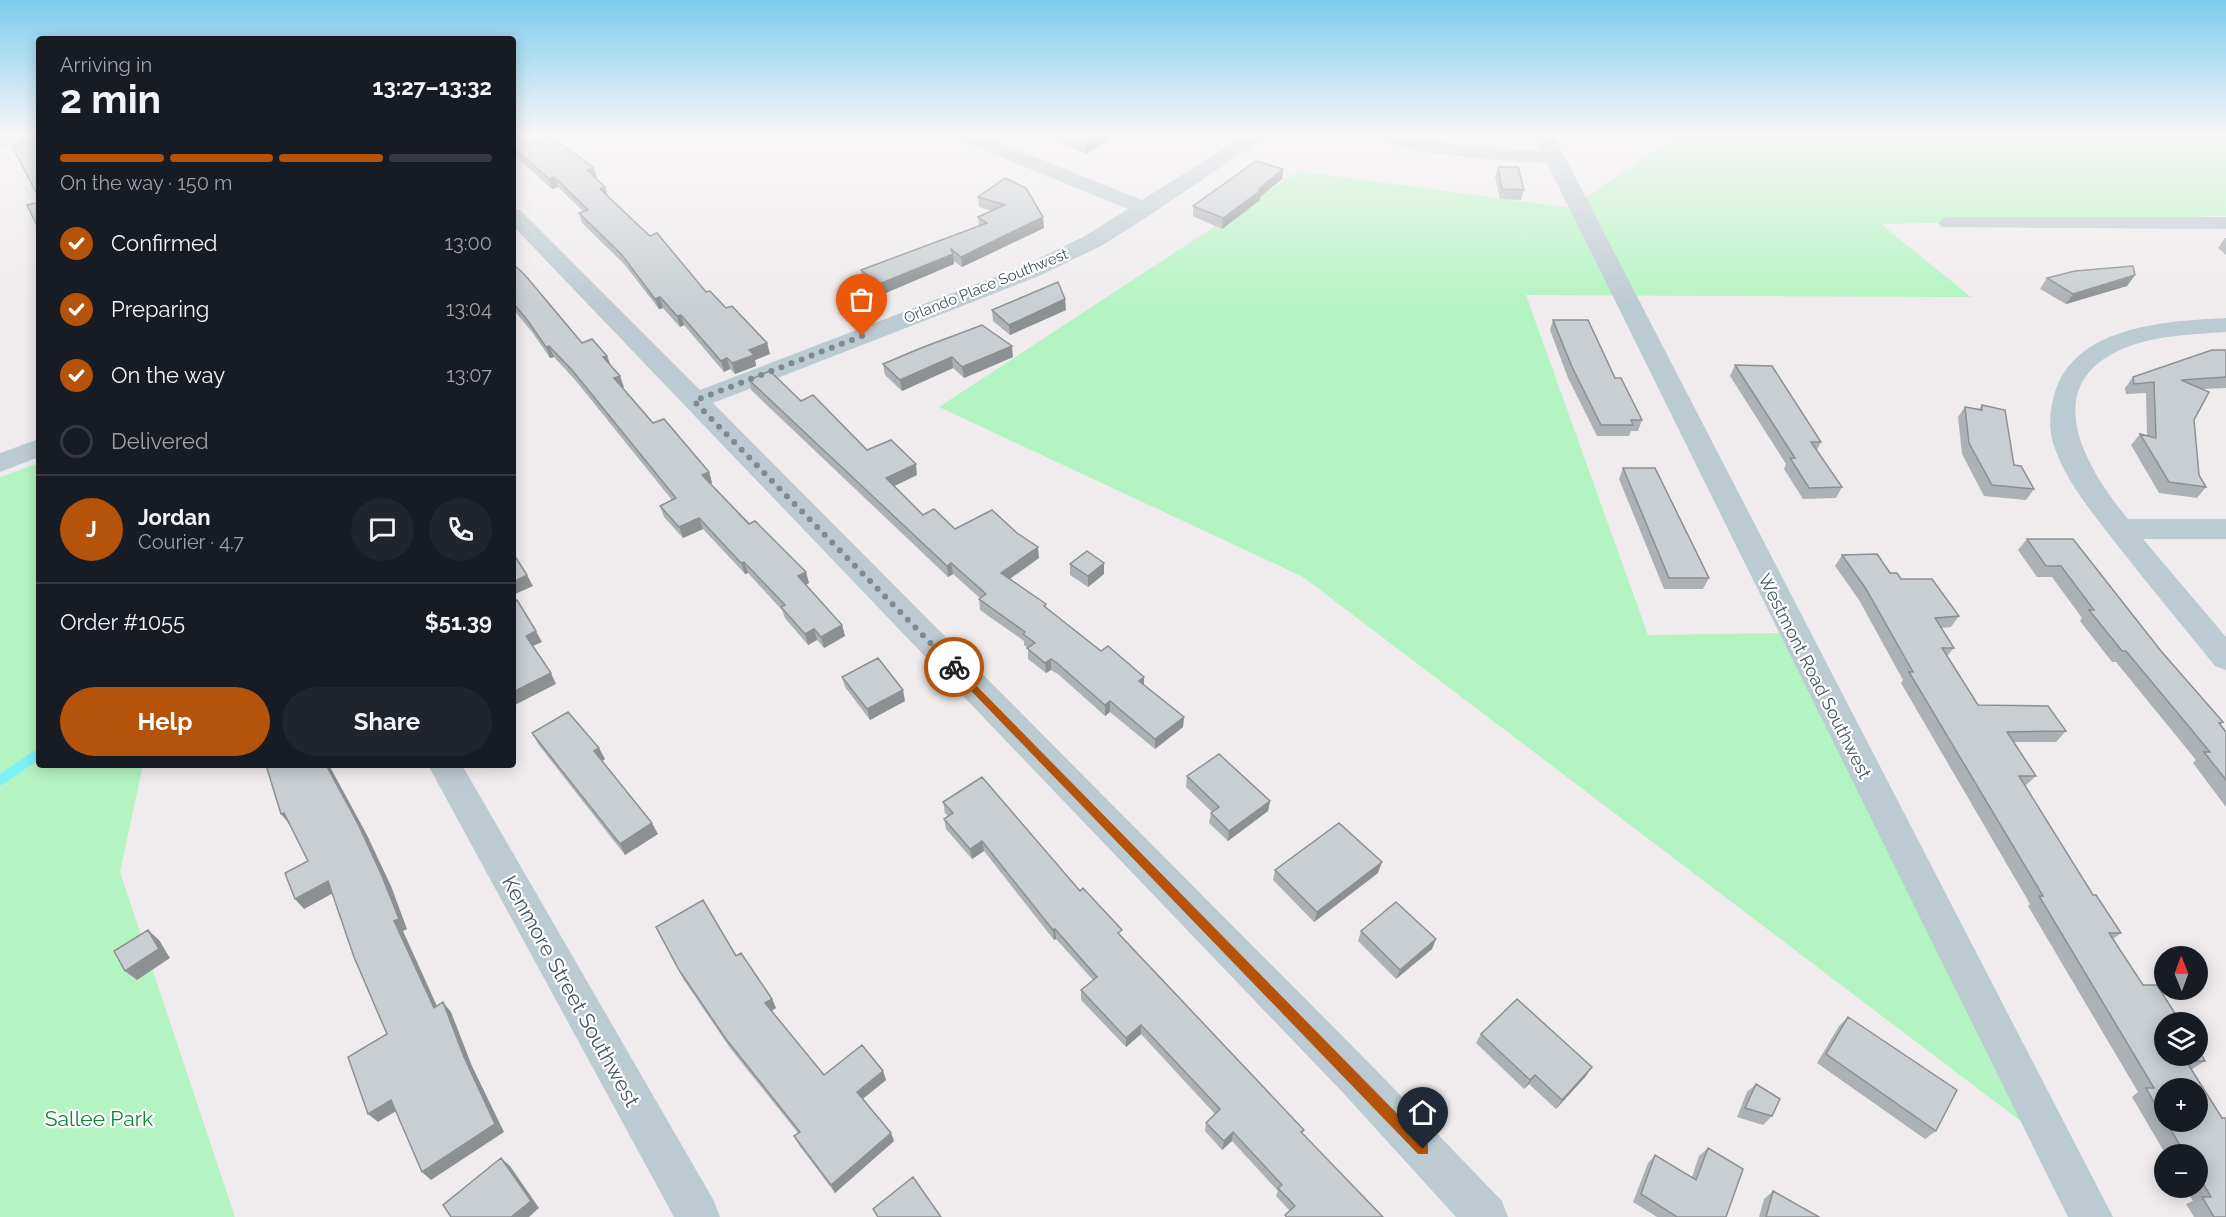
<!DOCTYPE html>
<meta charset="utf-8">
<style>
:root{--surface:#171b24;--page:#20242c;--text:#f1f3f6;--muted:#9ea1a6;--line:#363941;--accent:#b45309}
body{margin:0;font-family:Raleway,sans-serif;background:var(--page);color:var(--text);height:100vh;display:flex;flex-direction:column;font-size:22px;white-space:nowrap}
*{box-sizing:border-box;margin:0}
p{font-size:20px;color:var(--muted)}
.icon{flex:none;width:33px;height:33px;fill:none;stroke:currentColor;stroke-width:2;stroke-linecap:round;stroke-linejoin:round}
.map{position:relative;flex:1;overflow:hidden}
.drawer{position:absolute;left:36px;top:36px;width:480px;height:732px;display:flex;flex-direction:column;background:var(--surface);border-radius:6px;box-shadow:0 3px 15px #0003}
.drawer>*{flex:none}
.needle{width:39px;rotate:359deg}
.tools{position:absolute;left:2154px;top:946px;display:grid;gap:12px}
.tools a{display:grid;place-items:center;width:54px;height:54px;border-radius:50%;background:var(--surface);box-shadow:0 3px 15px #0003;font-size:30px}
.pin{position:absolute;display:grid;place-items:center;width:51px;height:51px;color:#fff;margin:-62px -26px;border-radius:50% 50% 50% 0;rotate:-45deg;box-shadow:0 0 6px #0007}
.pin .icon{rotate:45deg}
.courier{position:absolute;display:grid;place-items:center;width:60px;height:60px;margin:-30px;border:4px solid #b45309;border-radius:50%;background:#fff;color:#222;box-shadow:0 2px 8px #0007}
.summary em{font-style:normal;font-weight:700}
.summary div{display:flex;flex-direction:column-reverse}
.summary{display:flex;align-items:center;justify-content:space-between;height:102px;padding:0 24px}
h1{font-size:39px;font-weight:700;line-height:45px}
.bar{display:grid;grid-template-columns:repeat(4,1fr);gap:9px 6px;align-content:center;height:72px;padding:0 24px}
.bar i{height:8px;border-radius:4px;background:var(--line)}
.bar .active{background:var(--accent)}
.bar p{grid-column:span 4}
.line{display:flex;align-items:center;gap:15px;padding:0 24px;border-top:2px solid var(--line)}
.line div{flex:1}
.round{display:grid;place-items:center;flex:none;width:63px;height:63px;border-radius:32px;background:var(--page)}
ol{padding:0 24px;list-style:none}
li{display:flex;align-items:center;gap:18px;height:66px}
li p{margin-inline-start:auto}
li .icon{padding:6px;border-radius:50%;background:var(--accent);color:#fff;stroke-width:4}
li:last-child{color:var(--muted)}
li i{width:33px;height:33px;border:3px solid var(--line);border-radius:50%}
.primary-button{display:flex;gap:12px;margin-top:auto;padding:12px 24px}
.primary-button a{flex:1;height:69px;border-radius:36px;background:var(--accent);color:#fff;font-size:24px;font-weight:700;line-height:69px;text-align:center}
.primary-button a+a{background:var(--page);color:var(--text)}
.map>svg:first-child{display:block}
</style>
<div class="map">
<svg width="2226" height="1217" viewBox="0 0 2226 1217">
<rect width="100%" height="100%" fill="#f0eced"/>
<path fill="#b4f4c2" d="M1678,134H2226V216L1881,224L1971,297L1526,295L1648,635L1785,633L2035,1132L1303,577L939,407L1299,171L1571,208Z
M39,463V765H143L120,872L235,1217H0V477Z"/>
<g fill="none" stroke-linecap="round" stroke-linejoin="round">
<path stroke="#7cf1f6" stroke-width="10" d="M0,780L37,755"/>
<path fill="#bbcbd1" fill-rule="evenodd" d="M950,134H977L1142,200L1247,134H1270L1153,213L1101,246L1039,276L713,403L1374,1068L1502,1201L1508,1217H1456L1346,1096L513,226V208L520,210L700,390L1023,266L1085,236L1128,209L953,138Z
M1372,134H1402L1467,146L1542,151L1533,134H1553L2113,1217H2068L1547,163C1519,162 1387,154 1372,134Z
M1949,217H2226V229L1942,227L1938,223L1942,219Z
M2226,318V332C2197,334 2167,335 2139,343C2034,375 2080,461 2128,519H2226V539H2143L2226,637V670L2215,666C2183,626 2150,587 2118,546C2094,515 2065,481 2053,443C2048,424 2050,407 2056,389C2079,325 2169,321 2226,318Z
M39,439V457L0,472V453Z
M428,765H462L714,1201L720,1217H674Z"/>
<path fill="#bacdd6" fill-rule="evenodd" d="M7,134H39V138L0,148V136Z"/>
</g>
<path fill="#acb1b5" fill-rule="evenodd" d="M513,134H556L549,136L594,168L597,178H596L605,187L608,196L706,292L767,343L770,354L755,360L756,366L735,374L730,369L724,372L684,325L680,327L663,308L659,309L625,265L582,223L579,213L583,211L558,187L552,189L513,154Z
M1050,134H1117L1086,154L1050,139Z
M1197,134H1218L1209,139Z
M1498,167L1524,190L1521,200L1500,199L1495,177Z
M1283,169L1282,179L1260,197V200L1222,229L1193,216V206Z
M1005,178L1044,228L962,267L954,261V264L881,295L862,281L861,270L979,226L978,217L992,211L979,207L978,197Z
M2225,238H2226V255L2218,248Z
M513,264L582,343L607,356L611,366L624,387L622,388L653,423L709,472L712,483L711,484L809,583L806,585L842,625L845,636L824,648L817,640L808,645L785,618L782,610L748,573L745,574L703,529L683,538L664,517L660,506L672,500L576,381L554,357L550,358L532,332L513,309Z
M2135,275L2127,286L2066,304L2040,289L2047,278Z
M992,310H1066L1010,335L993,321Z
M1553,320L1615,378L1642,420L1638,431H1631L1629,436H1597L1568,378L1550,330Z
M982,325L1013,357L964,378L953,368L902,391L885,375L883,364Z
M2226,350V388L2202,389L2194,420L2199,475L2206,487L2197,498L2159,493L2131,445L2140,434L2147,436L2146,393L2126,394L2125,388L2133,377Z
M1735,365L1821,442L1817,450L1842,487L1836,498L1803,499L1784,469L1786,464L1730,376Z
M749,380L867,450L917,475L894,486L923,515L955,529L1039,558L1010,579L1046,604V608L1101,651L1144,677V685L1184,717L1183,727L1155,749L1110,712L1105,716L1058,674L1051,670L1046,673L1028,659V648L1024,645V641L980,610L979,599L980,598L953,574L948,577L751,390Z
M1982,405L2014,465L2034,489L2026,500L1984,496L1962,454L1958,417L1965,407L1979,409Z
M1623,468L1709,578L1703,589H1664L1619,479Z
M2027,539H2073L2161,651L2223,722L2220,725L2226,732V807L2193,763L2196,760L2116,662H2112L2080,621L2082,618L2052,577H2037L2018,550Z
M1842,555L1890,573L1901,579L1959,616L1951,627L1941,628L1954,648L1947,656L1978,705L2066,731L2056,742H2014L2036,776L2025,786L2093,895L2121,933L2113,939L2143,985L2205,1061L2192,1069L2226,1217H2194L2186,1204L2193,1201L2186,1188H2198V1155H2166L2132,1097L2138,1092L2028,906L2030,904L1901,683L1903,680L1859,600L1835,566ZM2164,1089L2198,1122H2164Z
M1070,564L1104,574L1088,587L1070,575Z
M842,677L905,701L870,720L845,687Z
M532,733L605,759L602,761L658,834L625,855L538,744Z
M1187,776L1270,801L1268,811L1228,841L1209,823L1211,813L1212,812L1186,787Z
M943,802L1080,891L1122,937L1304,1130L1302,1134L1383,1217H1285L1290,1211L1276,1196L1278,1191L1232,1141L1222,1150L1205,1131L1206,1123L1215,1114L1141,1034L1126,1047L1081,1000V990L1093,980L1056,939L1054,940L984,851L972,859L946,829L944,819L948,816L945,813Z
M1275,870L1378,873L1314,922L1273,880Z
M656,927L736,956L772,999L776,1008L771,1011L824,1075L883,1071L886,1080L863,1099L891,1133L894,1141L835,1193L799,1145L794,1136L798,1133L730,1048L684,980Z
M1361,931L1436,939L1432,949L1396,979L1358,941Z
M1848,1017L1936,1131L1925,1139L1817,1063L1839,1026Z
M1481,1034L1586,1076L1556,1109L1529,1084L1524,1089L1476,1043Z
M1756,1084L1772,1116L1763,1125L1737,1117L1747,1092Z
M1708,1148L1726,1217H1657L1633,1202L1648,1163L1655,1155L1692,1177L1699,1156Z
M1773,1191L1819,1217H1759L1764,1199Z"/>
<path fill="#8c9093" d="M1101,134H1117L1086,154V144Z
M1209,134H1218L1209,139Z
M594,168L597,178L590,180L587,170Z
M1283,169L1282,179L1260,197V200L1222,229L1223,218Z
M554,177L558,187L552,189L549,179Z
M605,187L608,197L600,189Z
M1043,217L1044,228L962,267L961,257Z
M953,254L954,264L881,295L879,284Z
M2135,275L2127,286L2066,304L2073,294Z
M660,297L663,308L659,309L655,299Z
M1065,299L1066,310L1010,335L1009,325Z
M681,315L684,325L680,327L677,316Z
M767,343L770,354L755,360L756,366L735,374L732,363L749,350Z
M549,346L554,357L550,358L546,347Z
M1012,346L1013,357L964,378L962,367Z
M607,356L611,367L603,357Z
M952,357L953,368L902,391L900,380Z
M727,358L730,369L724,372L721,361Z
M620,376L624,387L618,389L614,378Z
M916,464L917,475L888,489L886,478Z
M709,472L712,483L706,486L702,475Z
M699,518L703,529L683,538L679,527Z
M1038,547L1039,558L1002,584L1001,573Z
M744,562L748,573L745,574L741,563Z
M951,563L953,574L948,577L947,566Z
M1104,563V574L1088,587V576Z
M806,572L809,583L801,587L798,576Z
M527,575L533,586L513,595V582Z
M842,625L845,636L824,648L821,637Z
M814,629L817,640L808,645L805,634Z
M536,631L542,642L531,647L526,636Z
M1051,659V670L1046,673L1045,663Z
M551,673L556,684L513,706V692Z
M1144,677V688L1139,681Z
M903,690L905,701L870,720L867,709Z
M1110,701V712L1105,716V705Z
M1184,717L1183,727L1155,749V739Z
M599,748L605,759L600,762L594,751Z
M326,765H329L367,835L391,886L407,929L403,931L442,1017L434,1008L394,921Z
M1270,801L1268,811L1228,841L1229,831Z
M284,813L290,825L281,814Z
M652,823L658,834L625,855L620,844Z
M982,841L984,851L972,859L970,849Z
M1382,862L1378,873L1314,922L1317,912Z
M328,881L337,891L304,909L295,899Z
M1055,929L1056,939L1054,940L1053,930Z
M148,930L159,940L170,958L137,980L125,971Z
M1436,939L1432,949L1396,979L1400,970Z
M772,999L776,1008L769,1013L765,1003Z
M443,1002L451,1012L472,1066L504,1132L431,1180L422,1172L464,1057Z
M1141,1025V1034L1126,1047V1038Z
M1592,1067L1586,1076L1556,1109L1562,1100Z
M883,1071L886,1080L861,1100L857,1092Z
M1535,1075L1529,1084L1524,1089L1530,1080Z
M391,1100L401,1108L378,1122L368,1114Z
M1233,1132L1232,1141L1222,1150L1224,1141Z
M891,1133L894,1141L835,1193L831,1185Z
M501,1158L510,1166L539,1208L529,1217H511Z"/>
<path fill="#c8ced2" stroke="#8c9093" stroke-width="1.5" d="M513,134H547L594,168L587,170L605,187L600,189L650,236L657,233L706,292L710,291L726,308L732,306L767,343L749,350L754,355L732,363L727,358L721,361L681,315L677,316L660,297L655,299L622,255L579,213L588,210L554,177L549,179L513,147Z
M1062,134H1101L1086,144Z
M38,139L39,142V198L12,146Z
M1256,161L1283,169L1259,189L1261,190L1223,218L1193,206Z
M1498,167H1518L1524,190L1502,189Z
M1005,178L1026,188L1043,217L961,257L951,249L953,254L879,284L861,270L987,223L978,217L1005,205L978,197Z
M39,202V230L27,205Z
M513,264L525,275L582,343L592,339L607,356L603,357L620,376L614,378L653,423L664,419L709,472L702,475L749,524L755,521L806,572L798,576L842,625L821,637L814,629L805,634L781,607L785,605L744,562L741,563L699,518L679,527L660,506L676,498L572,370L549,346L546,347L528,321L513,303Z
M2133,266L2135,275L2073,294L2047,278L2075,271Z
M1058,282L1065,299L1009,325L992,310Z
M1553,320H1588L1615,378H1621L1642,420H1631L1633,425H1601L1572,367Z
M982,325L1012,346L962,367L952,357L900,380L883,364L921,348Z
M2212,350H2226V377L2181,380L2209,392L2194,420L2199,475L2206,487L2169,482L2140,434L2156,438L2154,382L2134,384L2133,377Z
M1735,365L1772,366L1821,442H1811L1842,487L1809,488L1790,458H1795Z
M770,371L801,401L813,395L867,450L891,440L916,464L886,478L923,515L934,509L955,529L992,510L1017,533L1038,547L1001,573L1046,604L1044,606L1101,651L1108,646L1144,677L1139,681L1184,717L1155,739L1110,701L1105,705L1057,663L1051,659L1045,663L1027,648L1035,643L1023,634L1025,632L979,599L986,594L951,563L947,566L749,380Z
M1982,405L2005,410L2014,465L2021,466L2034,489L1992,485L1969,443L1965,407L1982,410Z
M1623,468H1655L1709,578H1669Z
M2027,539H2073L2161,651L2223,722L2219,723L2226,732V780L2204,752H2210L2126,651H2122L2089,610H2094L2061,566H2046Z
M1087,551L1104,563L1088,576L1070,564Z
M513,553L527,575L513,582Z
M1877,554L1890,573H1897L1901,579H1932L1959,616L1935,618L1954,648H1942L1978,705L2048,706L2066,731L2007,732L2036,776H2019L2093,895H2096L2121,933H2109L2143,985H2157L2181,1023H2164V1056H2198V1049L2205,1061H2186L2222,1118H2226V1217H2214L2202,1197H2211L2198,1175V1155H2186L2166,1122H2198V1089H2164V1120L2146,1088H2154L2039,896H2043L1909,672H1913L1866,589L1842,555Z
M517,600L536,631L526,636L551,673L513,692V602Z
M878,658L903,690L867,709L842,677Z
M568,712L599,748L594,751L652,823L620,844L532,733Z
M1219,754L1270,801L1229,831L1211,813L1219,807L1187,776Z
M266,765H326L358,824L382,876L399,919L394,921L434,1008L443,1002L464,1057L495,1124L422,1172L391,1100L368,1114L348,1057L387,1034L354,957L328,881L295,899L285,873L308,861L284,813L281,814Z
M982,777L1080,891L1083,888L1122,930L1118,933L1304,1130L1301,1132L1383,1217H1287L1285,1215L1295,1206L1278,1188L1282,1185L1233,1132L1224,1141L1206,1123L1220,1109L1141,1025L1126,1038L1081,990L1097,977L1055,929L1053,930L982,841L970,849L944,819L953,813L943,802Z
M1339,823L1382,862L1317,912L1275,870Z
M703,900L736,956L741,953L772,999L765,1003L824,1075L862,1045L883,1071L857,1092L891,1133L831,1185L794,1136L800,1132L726,1039L679,970L656,927Z
M1396,902L1436,939L1400,970L1361,931Z
M148,930L159,949L125,971L114,951Z
M1517,999L1592,1067L1562,1100L1535,1075L1530,1080L1481,1034Z
M1848,1017L1957,1090L1936,1131L1826,1054Z
M1756,1084L1780,1099L1772,1116L1745,1108Z
M1708,1148L1743,1169L1726,1217H1677L1641,1194L1655,1155L1696,1180Z
M501,1158L531,1201L511,1217H451L443,1205Z
M913,1177L941,1217H878L873,1209Z
M1773,1191L1819,1217H1766Z"/>
<linearGradient id="sky" x2="0" y2="1"><stop stop-color="#7dccee"/><stop offset="0.44" stop-color="#f8f6f7"/><stop offset="1" stop-color="#f8f6f7" stop-opacity="0"/></linearGradient>
<rect width="2226" height="304" fill="url(#sky)"/>
<path fill="#b45309" d="M954,663L1428,1145V1154H1418L951,670L949,667Z"/>
<g fill="none" stroke-linecap="round" stroke-linejoin="round">
<path stroke="#80898f" stroke-width="6" stroke-dasharray="0 10.8" d="M862,336L694,401L954,667"/>
</g>
<g text-anchor="middle" dominant-baseline="central" stroke-width="4.5" stroke-linejoin="round" paint-order="stroke">
<g font-size="15" fill="#43545c" stroke="#fff">
<text transform="translate(986 286) rotate(-22)">Orlando Place Southwest</text>
</g>
<g font-size="18" fill="#43545c" stroke="#fff">
<text transform="translate(1815 676) rotate(63)">Westmont Road Southwest</text>
</g>
<g font-size="21" fill="#43545c" stroke="#fff">
<text transform="translate(571 991) rotate(61)">Kenmore Street Southwest</text>
</g>
<g font-size="21" fill="#0c8534" stroke="#fff">
<text x="99" y="1118">Sallee Park</text>
</g>
</g>
</svg>
<div class="tools">
<a><svg class="needle" viewBox="-14 -14 28 28"><path d="M0-13l5 13h-10z" fill="#e53935"/><path d="M0 13l5-13h-10z" fill="#9ea1a6"/></svg></a>
<a><svg class="icon" aria-label="layers" viewBox="0 0 24 24"><path d="M12 4l9 5-9 5-9-5zM3 14l9 5 9-5"/></svg></a>
<a>+</a>
<a>−</a>
</div>
<div class="pin" style="left:862px;top:336px;background:#ea580c"><svg class="icon" aria-label="bag" viewBox="0 0 24 24"><path d="M5 8h14l-1 12H6zM9 8a3 3 0 0 1 6 0"/></svg></div>
<div class="pin" style="left:1423px;top:1149px;background:#1f2937"><svg class="icon" aria-label="home" viewBox="0 0 24 24"><path d="M3 11l9-7 9 7M6 9v11h12V9"/></svg></div>
<div class="courier" style="left:954px;top:667px"><svg class="icon" aria-label="bike" viewBox="0 0 24 24"><circle cx="6" cy="16" r="4"/><circle cx="18" cy="16" r="4"/><path d="M6 16l4-8h5l3 8M10 8l3 8H6M13 5h3"/></svg></div>
<section class="drawer">
<div class="summary"><div><h1>2 min</h1><p>Arriving in</p></div><em>13:27–13:32</em></div>
<div class="bar"><i class="active"></i><i class="active"></i><i class="active"></i><i></i><p>On the way · 150 m</p></div>
<ol>
<li><svg class="icon" aria-label="check" viewBox="0 0 24 24"><path d="M5 12l5 5 9-10"/></svg>Confirmed<p>13:00</p></li>
<li><svg class="icon" aria-label="check" viewBox="0 0 24 24"><path d="M5 12l5 5 9-10"/></svg>Preparing<p>13:04</p></li>
<li><svg class="icon" aria-label="check" viewBox="0 0 24 24"><path d="M5 12l5 5 9-10"/></svg>On the way<p>13:07</p></li>
<li><i></i>Delivered</li>
</ol>
<div class="line" style="height:108px"><b class="round" style="background:var(--accent);color:#fff">J</b><div><b>Jordan</b><p>Courier · 4.7</p></div><a class="round"><svg class="icon" aria-label="chat" viewBox="0 0 24 24"><path d="M4 5h16v11H9l-5 4z"/></svg></a><a class="round"><svg class="icon" aria-label="phone" viewBox="0 0 24 24"><path d="M5 4h4l2 5-3 2q2 4 5 5l2-3 5 2v4C11 20 4 13 5 4z"/></svg></a></div>
<div class="line" style="height:78px"><div>Order #1055</div><b>$51.39</b></div>
<div class="primary-button"><a>Help</a><a>Share</a></div>
</section>
</div>
